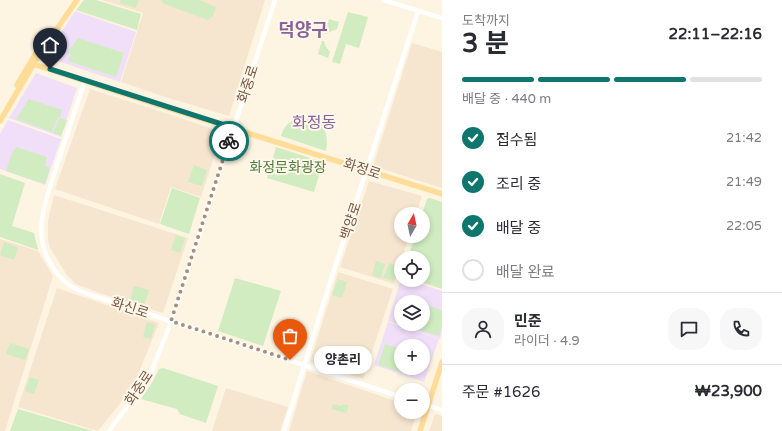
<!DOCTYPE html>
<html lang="ko">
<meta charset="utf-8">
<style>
:root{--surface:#fff;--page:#f7f7f7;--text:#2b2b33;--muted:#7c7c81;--line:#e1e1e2;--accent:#0f766e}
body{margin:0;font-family:"Varela Round","Noto Sans KR",sans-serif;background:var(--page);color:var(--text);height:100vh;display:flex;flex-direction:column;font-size:15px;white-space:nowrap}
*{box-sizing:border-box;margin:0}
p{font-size:13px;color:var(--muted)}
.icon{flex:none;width:22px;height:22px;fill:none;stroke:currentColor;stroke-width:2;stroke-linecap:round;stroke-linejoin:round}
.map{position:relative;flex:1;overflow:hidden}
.drawer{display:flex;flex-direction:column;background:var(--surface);width:340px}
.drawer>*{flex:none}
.needle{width:26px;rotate:9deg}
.fabs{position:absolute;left:394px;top:207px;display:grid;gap:8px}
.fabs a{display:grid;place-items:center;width:36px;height:36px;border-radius:50%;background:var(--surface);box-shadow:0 2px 6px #0003;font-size:20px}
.pin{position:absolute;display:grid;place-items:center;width:34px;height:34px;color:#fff;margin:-41px -17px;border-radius:50% 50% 50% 0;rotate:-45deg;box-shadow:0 0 4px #0007}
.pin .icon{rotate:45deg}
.courier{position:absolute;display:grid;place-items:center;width:40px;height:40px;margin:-20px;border:3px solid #0f766e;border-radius:50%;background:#fff;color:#222;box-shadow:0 1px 5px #0007}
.bubble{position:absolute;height:28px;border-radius:14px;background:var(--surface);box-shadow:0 2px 6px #0003;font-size:13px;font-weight:700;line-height:28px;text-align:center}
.overview em{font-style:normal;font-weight:700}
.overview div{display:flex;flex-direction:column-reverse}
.overview{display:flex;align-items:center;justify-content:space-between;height:68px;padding:0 20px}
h1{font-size:26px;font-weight:700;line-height:30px}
.bar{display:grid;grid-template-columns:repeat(4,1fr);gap:6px 4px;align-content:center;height:48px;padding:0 20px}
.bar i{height:5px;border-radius:3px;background:var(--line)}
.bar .on{background:var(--accent)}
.bar p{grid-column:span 4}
.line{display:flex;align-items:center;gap:10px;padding:0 20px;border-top:1px solid var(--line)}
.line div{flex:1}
.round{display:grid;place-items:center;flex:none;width:42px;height:42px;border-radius:16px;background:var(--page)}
ol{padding:0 20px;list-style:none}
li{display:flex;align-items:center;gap:12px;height:44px}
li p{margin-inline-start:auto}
li .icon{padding:4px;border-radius:50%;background:var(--accent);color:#fff;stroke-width:4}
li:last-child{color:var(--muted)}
li i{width:22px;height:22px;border:2px solid var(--line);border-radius:50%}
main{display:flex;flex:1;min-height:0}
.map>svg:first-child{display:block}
</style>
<main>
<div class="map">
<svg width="442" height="431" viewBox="0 0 442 431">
<rect width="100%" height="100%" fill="#fef4e2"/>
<path fill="#f6e6d0" d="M102,0H265L229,116L162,96L121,82L143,13Z
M412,43L442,52V188L373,166Z
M90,89L156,110L222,132L201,197L171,187L159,224L55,189Z
M369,181L422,196L416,214H401V236H409L402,258H401V263L394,284L340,267Z
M54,195L188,238L163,313L99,293L76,284L67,275L50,248L48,240V221Z
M0,239L38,251L53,276L5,431H0Z
M338,272L393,289L363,379L310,362Z
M57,288L159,323L137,377L119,405L98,431L18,407Z
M307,371L401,403V412H417L411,431H289Z
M226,388L288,407L280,431H212Z
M435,414L442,416V431H429Z"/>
<path fill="#f1dffa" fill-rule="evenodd" d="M75,11L136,32L120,82L46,57Z
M36,73L77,88L61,137L9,118Z
M8,120L61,139L45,185L0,169V134Z
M401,279V280H409L442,291V332L440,339L388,321ZM401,302H423V324H401Z
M388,322L439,339L424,382L374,365ZM401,346H423V368H401Z"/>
<path fill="#d0ecc0" d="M84,0H96L141,14L137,30L76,10Z
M121,0H139L136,8L120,3Z
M161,0H199L216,7L213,16L208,20L164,4Z
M348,12L368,17L359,48L346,44L340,64L332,62Z
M329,19L339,22L337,29L325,34Z
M78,38L124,53L116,77L68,61L71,54L67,53Z
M322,41H324L326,47L330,52L328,58L318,54Z
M29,99L62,110L60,118L58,117L52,132L16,119Z
M59,118L67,120L61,136L53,133Z
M298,118C320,116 330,129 326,151L281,136C284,126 289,122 298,118Z
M16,147L47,157L45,166L50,168L45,184L6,171L12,153Z
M276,147L323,162L314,192L267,178Z
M194,165L207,170L202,186L188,182Z
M0,174L25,183L12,226L34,233L38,250L0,237Z
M172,188L200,198L189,234L160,224Z
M430,198L442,202V289L415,280H423V258H408L415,236H423V214H422L427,199Z
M176,235L185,238L180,253L171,250Z
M4,242L18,247L14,260L0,255Z
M376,261L385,264L381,278L372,275Z
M389,263L398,266L393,281L383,278Z
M235,278L281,291L263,346L218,331Z
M338,279L347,282L342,298L332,295Z
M134,286L149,290L144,306L130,301Z
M401,303V324H423V304L442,310V326L439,336L394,322Z
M147,322L155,324L151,339L143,337Z
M10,343L29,349L25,360L6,354Z
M385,344L401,349V368H415L413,376L378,365Z
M355,363L365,365L361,376L353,373Z
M163,368L218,386L206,423L180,414L177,409L141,399L153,381L159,369Z
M30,377L39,380L34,394L25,391Z
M333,404L342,406L343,404L349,405L346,413L331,409Z
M18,409L93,431H10Z"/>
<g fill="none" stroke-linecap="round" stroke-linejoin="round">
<path stroke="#fff" stroke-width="4.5" d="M384,0L442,18
M85,80C76,107 67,135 58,162C47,197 29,236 54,269C59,276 65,283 71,286C78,291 86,293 94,296L401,397
M423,404L442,410
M109,431L141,388L150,375L170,325L275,0
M284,431L325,298L418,11"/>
<path stroke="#ffdc98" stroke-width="5.5" d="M30,63L158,105L442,194
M17,85L38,50
M0,121L39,55L77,0
M420,431L442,362"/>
</g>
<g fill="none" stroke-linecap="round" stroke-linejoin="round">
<path stroke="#a68f7d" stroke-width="4" stroke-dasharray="0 7.2" d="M229,141L171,321L290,360"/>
<path stroke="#0f766e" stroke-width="5" d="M50,69L234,128L229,141"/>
</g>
<g text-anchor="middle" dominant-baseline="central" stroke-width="4" stroke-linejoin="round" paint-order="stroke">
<g font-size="14" fill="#775947" stroke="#fff7ea">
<text transform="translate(248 84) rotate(-72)">화중로</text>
<text transform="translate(362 169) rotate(18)">화정로</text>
<text transform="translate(351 221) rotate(-72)">백양로</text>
<text transform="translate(130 308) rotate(18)">화신로</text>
<text transform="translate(139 388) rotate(-56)">화중로</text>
</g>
<g font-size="14" fill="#4f7d3e" stroke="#fff7ea">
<text x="288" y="167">화정문화광장</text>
</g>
<g font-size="16" fill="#89629b" stroke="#fff7ea">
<text x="314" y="123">화정동</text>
</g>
<g font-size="18" font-weight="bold" fill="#89629b" stroke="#fff7ea">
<text x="303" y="30">덕양구</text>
</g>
</g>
</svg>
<div class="fabs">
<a><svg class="needle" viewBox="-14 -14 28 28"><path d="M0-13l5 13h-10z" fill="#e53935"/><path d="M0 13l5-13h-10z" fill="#7c7c81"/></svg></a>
<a><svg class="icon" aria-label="locate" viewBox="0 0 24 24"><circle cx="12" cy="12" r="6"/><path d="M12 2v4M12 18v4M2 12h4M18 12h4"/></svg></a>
<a><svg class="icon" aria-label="layers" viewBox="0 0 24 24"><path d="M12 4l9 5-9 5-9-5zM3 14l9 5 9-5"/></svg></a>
<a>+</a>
<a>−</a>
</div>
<div class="pin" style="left:290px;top:360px;background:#ea580c"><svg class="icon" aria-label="bag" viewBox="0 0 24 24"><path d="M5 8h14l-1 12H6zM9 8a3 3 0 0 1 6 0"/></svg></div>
<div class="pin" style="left:50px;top:69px;background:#1f2937"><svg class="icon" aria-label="home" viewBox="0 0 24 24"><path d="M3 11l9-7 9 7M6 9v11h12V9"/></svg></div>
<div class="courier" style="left:229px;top:141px"><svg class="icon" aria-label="bike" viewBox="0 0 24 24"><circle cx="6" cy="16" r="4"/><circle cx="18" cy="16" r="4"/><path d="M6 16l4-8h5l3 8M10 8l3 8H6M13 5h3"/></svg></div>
<div class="bubble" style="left:314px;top:346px;width:58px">양촌리</div>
</div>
<section class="drawer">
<div class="overview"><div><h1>3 분</h1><p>도착까지</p></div><em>22:11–22:16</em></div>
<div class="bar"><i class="on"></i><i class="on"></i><i class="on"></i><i></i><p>배달 중 · 440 m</p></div>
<ol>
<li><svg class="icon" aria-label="check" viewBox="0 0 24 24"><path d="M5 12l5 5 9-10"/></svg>접수됨<p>21:42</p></li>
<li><svg class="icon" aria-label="check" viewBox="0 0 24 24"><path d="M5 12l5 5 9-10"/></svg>조리 중<p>21:49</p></li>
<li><svg class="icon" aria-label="check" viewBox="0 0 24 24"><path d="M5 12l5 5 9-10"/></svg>배달 중<p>22:05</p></li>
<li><i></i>배달 완료</li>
</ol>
<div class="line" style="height:72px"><a class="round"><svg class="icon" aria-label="person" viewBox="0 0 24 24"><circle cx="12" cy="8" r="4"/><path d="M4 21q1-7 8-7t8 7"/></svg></a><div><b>민준</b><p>라이더 · 4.9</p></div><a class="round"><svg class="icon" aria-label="chat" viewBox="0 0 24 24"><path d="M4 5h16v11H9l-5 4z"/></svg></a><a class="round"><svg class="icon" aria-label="phone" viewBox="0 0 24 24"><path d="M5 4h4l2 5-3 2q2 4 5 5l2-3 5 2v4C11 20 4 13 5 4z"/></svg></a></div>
<div class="line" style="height:52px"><div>주문 #1626</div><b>₩23,900</b></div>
</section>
</main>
